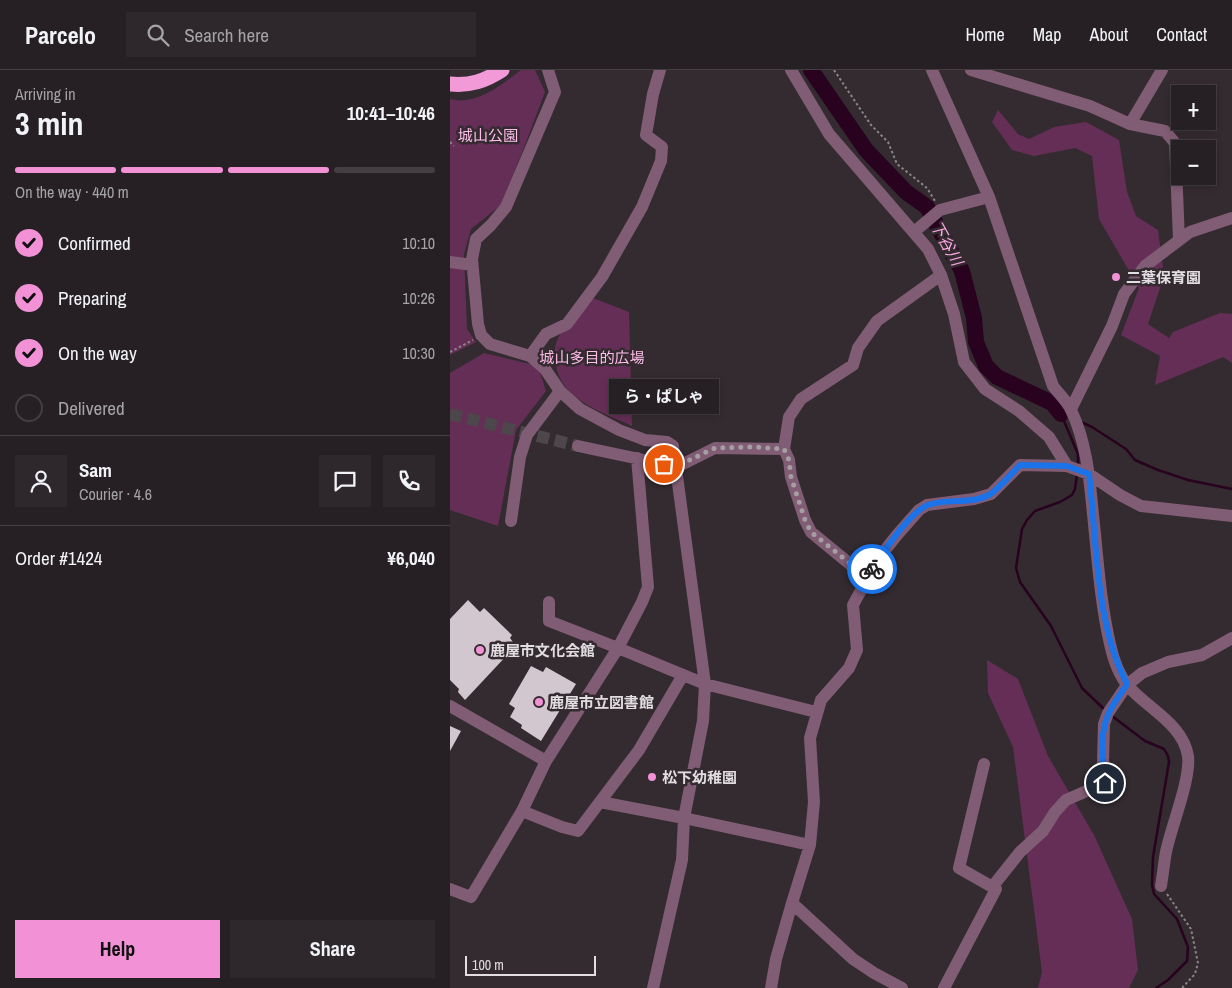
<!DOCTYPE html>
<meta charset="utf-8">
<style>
:root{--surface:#262024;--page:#2e282c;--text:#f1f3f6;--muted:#a4a3a6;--line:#423e41;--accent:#f291d6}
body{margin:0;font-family:"Archivo Narrow","Noto Sans JP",sans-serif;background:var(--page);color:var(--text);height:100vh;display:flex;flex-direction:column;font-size:19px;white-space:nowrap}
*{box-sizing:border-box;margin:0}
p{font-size:16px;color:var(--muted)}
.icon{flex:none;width:28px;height:28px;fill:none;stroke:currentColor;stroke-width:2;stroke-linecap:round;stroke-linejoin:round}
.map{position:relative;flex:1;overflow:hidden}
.sheet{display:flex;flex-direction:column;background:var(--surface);width:450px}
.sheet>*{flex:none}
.tools{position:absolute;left:721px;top:15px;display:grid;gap:10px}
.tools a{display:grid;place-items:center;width:45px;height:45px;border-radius:0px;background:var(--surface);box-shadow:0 2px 8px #0003,0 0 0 1px var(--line);font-size:25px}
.scale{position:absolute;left:15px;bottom:12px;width:131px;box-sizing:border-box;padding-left:5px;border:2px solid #e2dde1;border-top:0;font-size:14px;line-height:18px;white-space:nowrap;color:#e2dde1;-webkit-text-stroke:4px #332b30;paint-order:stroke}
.pin{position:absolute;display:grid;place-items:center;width:42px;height:42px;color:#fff;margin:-21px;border:2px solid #fff;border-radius:50%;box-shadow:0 1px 5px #0007}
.courier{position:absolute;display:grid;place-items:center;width:50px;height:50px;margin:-25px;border:4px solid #1a73e8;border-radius:50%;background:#fff;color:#222;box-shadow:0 1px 6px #0007}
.bubble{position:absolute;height:35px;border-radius:0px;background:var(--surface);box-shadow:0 2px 8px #0003,0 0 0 1px var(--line);font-size:16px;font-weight:700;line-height:35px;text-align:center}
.headline em{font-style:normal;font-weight:700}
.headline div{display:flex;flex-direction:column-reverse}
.headline{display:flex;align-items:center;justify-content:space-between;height:85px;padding:0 15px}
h1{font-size:32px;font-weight:700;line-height:38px}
.bar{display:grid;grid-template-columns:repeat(4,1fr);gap:8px 5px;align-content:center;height:60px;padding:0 15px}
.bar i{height:6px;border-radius:4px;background:var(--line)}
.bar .on{background:var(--accent)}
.bar p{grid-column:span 4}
.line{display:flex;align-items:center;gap:12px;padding:0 15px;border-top:1px solid var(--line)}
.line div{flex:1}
.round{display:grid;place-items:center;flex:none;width:52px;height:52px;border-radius:0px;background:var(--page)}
ol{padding:0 15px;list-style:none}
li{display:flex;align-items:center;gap:15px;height:55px}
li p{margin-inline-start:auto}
li .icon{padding:5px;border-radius:50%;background:var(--accent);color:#111;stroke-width:4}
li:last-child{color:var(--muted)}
li i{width:28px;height:28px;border:2px solid var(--line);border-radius:50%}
.primary-button{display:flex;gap:10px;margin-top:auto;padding:10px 15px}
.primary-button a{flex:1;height:58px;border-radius:0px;background:var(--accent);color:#111;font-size:20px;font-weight:700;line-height:58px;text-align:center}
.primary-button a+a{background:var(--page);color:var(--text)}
header{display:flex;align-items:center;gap:30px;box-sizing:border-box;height:70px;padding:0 25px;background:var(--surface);border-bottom:1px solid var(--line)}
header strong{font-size:24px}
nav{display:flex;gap:28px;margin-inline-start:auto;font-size:18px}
.search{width:350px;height:45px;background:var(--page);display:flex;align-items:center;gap:12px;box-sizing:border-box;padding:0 18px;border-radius:0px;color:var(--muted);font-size:19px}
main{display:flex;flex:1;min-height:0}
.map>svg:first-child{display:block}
</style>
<header>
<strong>Parcelo</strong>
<div class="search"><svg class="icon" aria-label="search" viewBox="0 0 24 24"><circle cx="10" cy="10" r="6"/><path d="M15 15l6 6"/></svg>Search here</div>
<nav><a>Home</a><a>Map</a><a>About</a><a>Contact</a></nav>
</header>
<main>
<section class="sheet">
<div class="headline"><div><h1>3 min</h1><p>Arriving in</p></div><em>10:41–10:46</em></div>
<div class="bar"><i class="on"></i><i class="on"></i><i class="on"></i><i></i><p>On the way · 440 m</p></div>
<ol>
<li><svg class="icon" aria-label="check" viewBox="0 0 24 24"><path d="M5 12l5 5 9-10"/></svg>Confirmed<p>10:10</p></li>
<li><svg class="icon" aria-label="check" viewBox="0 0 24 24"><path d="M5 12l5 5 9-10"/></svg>Preparing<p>10:26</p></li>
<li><svg class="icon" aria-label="check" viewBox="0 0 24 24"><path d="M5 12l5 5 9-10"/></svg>On the way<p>10:30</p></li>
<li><i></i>Delivered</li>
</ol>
<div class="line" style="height:90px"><a class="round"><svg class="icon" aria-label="person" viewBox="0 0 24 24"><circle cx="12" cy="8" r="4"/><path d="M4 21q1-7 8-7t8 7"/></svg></a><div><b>Sam</b><p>Courier · 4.6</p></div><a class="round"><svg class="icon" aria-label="chat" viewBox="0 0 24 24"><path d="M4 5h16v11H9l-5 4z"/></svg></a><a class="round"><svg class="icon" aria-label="phone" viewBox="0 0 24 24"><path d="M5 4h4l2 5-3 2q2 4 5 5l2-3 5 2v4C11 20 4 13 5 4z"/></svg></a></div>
<div class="line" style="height:65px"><div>Order #1424</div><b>¥6,040</b></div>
<div class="primary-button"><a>Help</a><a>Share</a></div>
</section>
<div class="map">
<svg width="782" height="918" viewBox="0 0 782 918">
<rect width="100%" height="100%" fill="#332b30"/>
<path fill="#652e56" d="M71,0H85L95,22L75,75L51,135L21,159L14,184L17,259L26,272L0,285V29C27,36 51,15 71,0Z
M548,40L568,64L579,69L604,57L636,52L669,70L677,122L686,146L708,160L714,206L698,254L719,268L723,262L770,243L782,244V293L773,287L705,315L710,286L671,265L689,218L649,149L642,86L625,78L584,86L562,80L542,52Z
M143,228L179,242L182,356C154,343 112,330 106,296C105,289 104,280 106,273C111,258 132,240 143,228Z
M34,283L88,296L96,321L66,360L48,456L0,440V303Z
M537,590L568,609L598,686L644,765L682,849L688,900L679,918H588L592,902L563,677L538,623Z"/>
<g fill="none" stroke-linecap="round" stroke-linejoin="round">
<path stroke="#28021f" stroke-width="2.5" d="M611,344L628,384V396
M631,352L642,357L676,379L685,390L708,400L738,410L782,419
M627,404L625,419L622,425L610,432L585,441L577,450L572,459L566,498L570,512L601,556L632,618L656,641
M662,646L695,671L714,679L718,686L719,692L703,787L702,815L704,824L727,849L738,877L737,891L718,910L706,918"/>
<path stroke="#28021f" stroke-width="16" d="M361,0L416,80L456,122L477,137L512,201L524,248L526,272L536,296L547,307L602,333L611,344"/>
</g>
<path fill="#d2c7ce" d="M18,530L30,542L34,538L62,565L60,568L63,572L58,578L61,581L15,630L8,622L9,619L0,610V549Z
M81,596L93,602L96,597L126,614L91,671L71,658L72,655L60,647L65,638L59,634Z
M0,656L11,661L0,681Z"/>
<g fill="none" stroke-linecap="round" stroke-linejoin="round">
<path stroke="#4d464b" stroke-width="12" stroke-dasharray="12 6" stroke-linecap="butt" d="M0,344L128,376"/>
<path stroke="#8b8489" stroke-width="2" stroke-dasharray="2.5 2.5" stroke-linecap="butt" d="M384,0L421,55L438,72L447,94L477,118L485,131
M0,72L4,76
M0,282L23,270
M717,824L741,859L748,893L745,904L732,918"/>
<path stroke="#805c75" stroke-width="12" d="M98,0L105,22L56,137L41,155L26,169L22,189L28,254L31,265L40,274L80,286L95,299L110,321L130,339L169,360L195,370L217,372L223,376L255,614L253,651L234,748L232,790L203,918
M341,0L379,64L478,179L491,205L504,244L514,292L535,319L569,341L599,367L617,396
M482,0L539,127L603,316C608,323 617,331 621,340C638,375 640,416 644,454C648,494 651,535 660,574C663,588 669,605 678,616C698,639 733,654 738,686C741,709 721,757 716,782C714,793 713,804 711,816
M521,0L640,36L680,54L715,61L725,73L729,170
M680,54L712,0
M464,162L490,140L539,127
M0,192L22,195
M80,286L96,264L117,254L152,207L192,137L211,91L212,77L196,65L203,24L210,0
M621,339L662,256L674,224L695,196L740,162L782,148
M128,376L227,397L265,378L334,379
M61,451L70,387L77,365L110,321
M415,510L401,495L361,462L355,450L341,407L339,390L334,379L339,347L351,329L403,295L408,278L427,251L491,205
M99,532V551L168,578L255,614L366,642
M0,636L96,691
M150,732L234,748L360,775
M72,741L112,757L128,761L189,680L233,605
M543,816L570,782L593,761L605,742L616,730L655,713L653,693L654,654L658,643L677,615L692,603L718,592L752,585L782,568
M0,819L21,827L72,741L96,691L168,578L192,532L198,517L187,388
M342,833L403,889L424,903L452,918
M321,918L326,889L342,833L360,775L364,732L360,668L371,630L399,598L407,580L403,535L428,489L447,465L469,440L477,435L524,429L541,424L570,395L617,396L639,404L670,425L691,436L782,446
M494,918L546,819L509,798L534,694"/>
<path stroke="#f19ad7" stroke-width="15" d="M0,14C20,16 35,11 52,0"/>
</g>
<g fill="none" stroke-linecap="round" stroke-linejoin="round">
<path stroke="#a59fa3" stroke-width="5" stroke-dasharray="0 9" d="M214,394L227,396L265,378L303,377L334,379L339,390L341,407L355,450L361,462L402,495L415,510L422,499"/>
<path stroke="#1a73e8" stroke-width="6" d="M422,499C432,483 461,441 478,435C496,428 526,435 542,423C552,415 561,404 570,395L617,396L639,404C647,472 645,553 677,614C671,624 662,634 658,645C649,665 653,691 655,713"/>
</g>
<g fill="#f291d6" stroke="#332b30" stroke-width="2">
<circle cx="666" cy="207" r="5"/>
<circle cx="30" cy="580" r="5"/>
<circle cx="89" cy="632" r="5"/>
<circle cx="202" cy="707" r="5"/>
</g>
<g text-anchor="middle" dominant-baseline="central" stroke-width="5" stroke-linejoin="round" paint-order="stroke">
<g font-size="15" fill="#ffbdea" stroke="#332b30">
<text x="38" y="65">城山公園</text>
<text x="142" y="287">城山多目的広場</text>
</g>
<g font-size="15" font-weight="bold" fill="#e2dde1" stroke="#332b30" text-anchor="start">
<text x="676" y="207">二葉保育園</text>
<text x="40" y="580">鹿屋市文化会館</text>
<text x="99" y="632">鹿屋市立図書館</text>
<text x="212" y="707">松下幼稚園</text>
</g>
<g font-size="16" font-style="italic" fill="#fda6e3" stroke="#332b30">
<text transform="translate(497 173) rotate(61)">下谷川</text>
</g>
</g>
</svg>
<div class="tools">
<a>+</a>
<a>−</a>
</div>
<div class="scale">100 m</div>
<div class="pin" style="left:214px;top:394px;background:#ea580c"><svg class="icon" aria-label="bag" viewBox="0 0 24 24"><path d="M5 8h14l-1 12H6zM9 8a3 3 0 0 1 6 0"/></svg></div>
<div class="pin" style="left:655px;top:713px;background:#1f2937"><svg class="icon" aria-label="home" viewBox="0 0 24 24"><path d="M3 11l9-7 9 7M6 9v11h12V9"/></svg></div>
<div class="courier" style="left:422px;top:499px"><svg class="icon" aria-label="bike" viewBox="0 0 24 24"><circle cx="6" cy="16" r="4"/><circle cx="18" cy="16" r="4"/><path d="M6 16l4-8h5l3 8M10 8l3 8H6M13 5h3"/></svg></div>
<div class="bubble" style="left:159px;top:309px;width:110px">ら・ぱしゃ</div>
</div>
</main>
